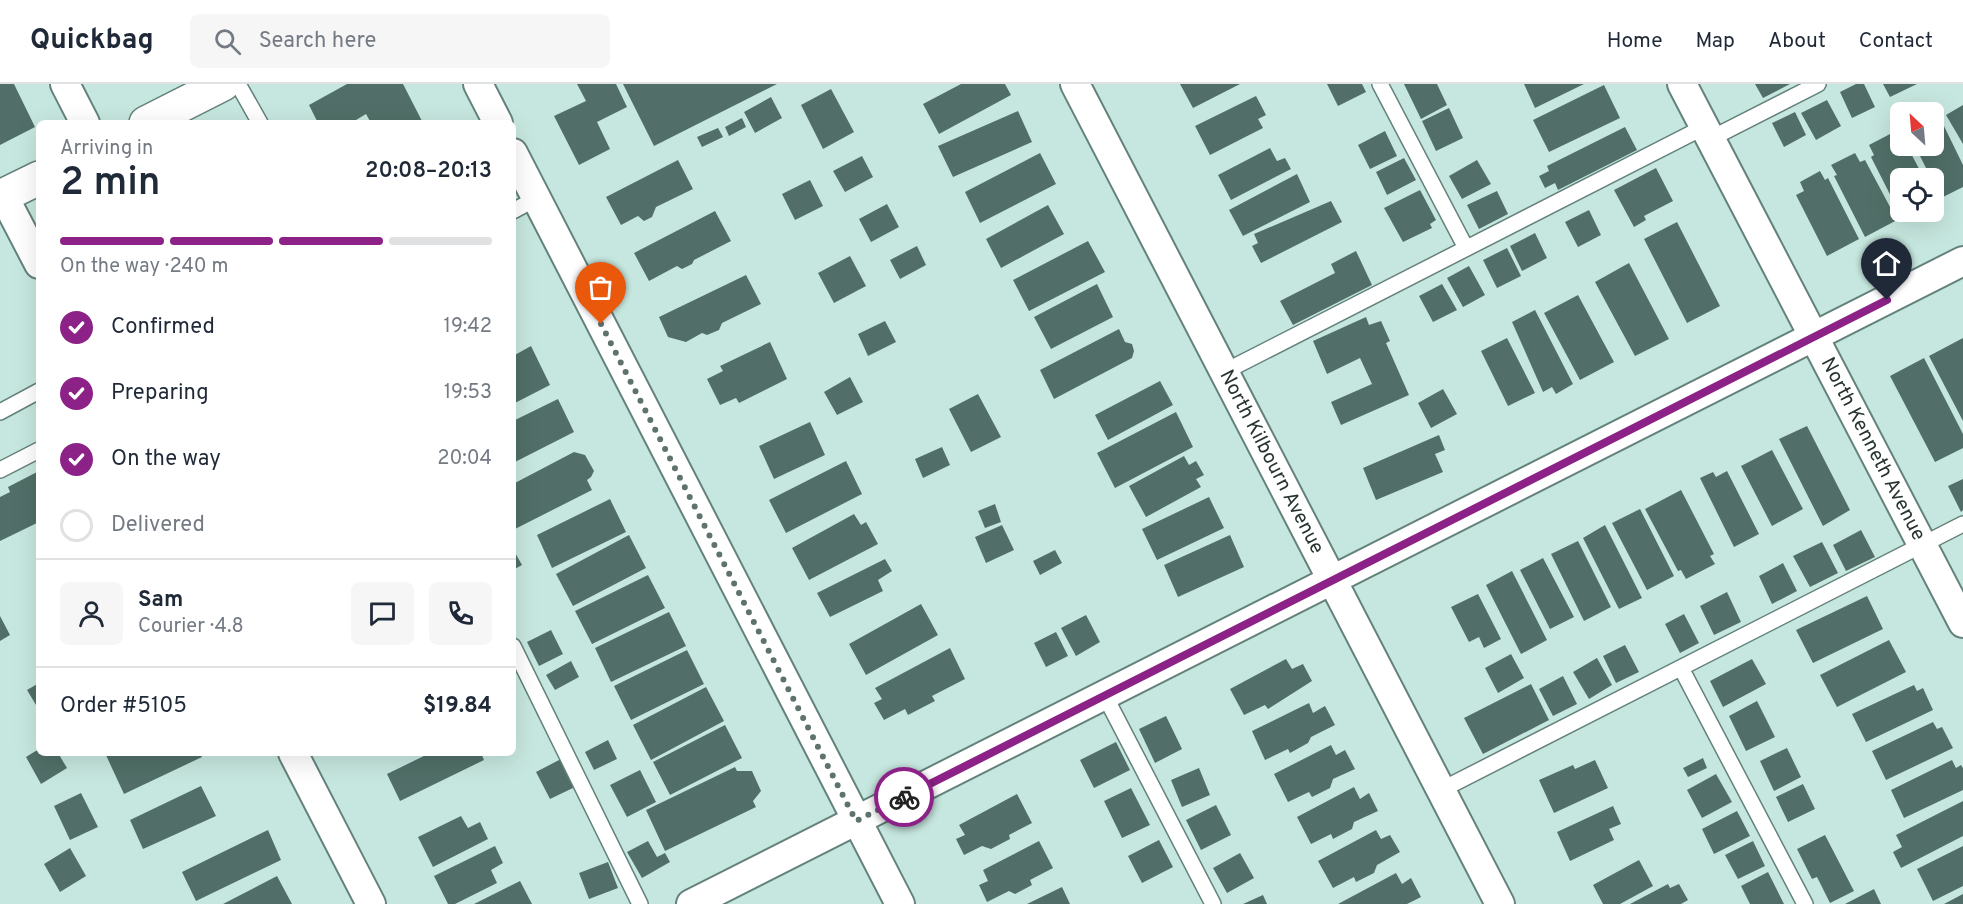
<!DOCTYPE html>
<meta charset="utf-8">
<style>
:root{--surface:#fff;--page:#f6f6f7;--text:#1f2937;--muted:#747a83;--line:#e0e1e3;--accent:#8c2287}
body{margin:0;font-family:Overpass,sans-serif;background:var(--page);color:var(--text);height:100vh;display:flex;flex-direction:column;font-size:22px;white-space:nowrap}
*{box-sizing:border-box;margin:0}
p{font-size:20px;color:var(--muted)}
.icon{flex:none;width:33px;height:33px;fill:none;stroke:currentColor;stroke-width:2;stroke-linecap:round;stroke-linejoin:round}
.map{position:relative;flex:1;overflow:hidden}
.side{position:absolute;left:36px;top:36px;width:480px;height:636px;display:flex;flex-direction:column;background:var(--surface);border-radius:9px;box-shadow:0 6px 24px #0002}
.side>*{flex:none}
.needle{width:39px;rotate:334deg}
.tools{position:absolute;left:1890px;top:18px;display:grid;gap:12px}
.tools a{display:grid;place-items:center;width:54px;height:54px;border-radius:9px;background:var(--surface);box-shadow:0 6px 24px #0002;font-size:30px}
.pin{position:absolute;display:grid;place-items:center;width:51px;height:51px;color:#fff;margin:-62px -26px;border-radius:50% 50% 50% 0;rotate:-45deg;box-shadow:0 0 6px #0007}
.pin .icon{rotate:45deg}
.courier{position:absolute;display:grid;place-items:center;width:60px;height:60px;margin:-30px;border:4px solid #8c2287;border-radius:50%;background:#fff;color:#222;box-shadow:0 2px 8px #0007}
.head em{font-style:normal;font-weight:600}
.head div{display:flex;flex-direction:column-reverse}
.head{display:flex;align-items:center;justify-content:space-between;height:102px;padding:0 24px}
h1{font-size:39px;font-weight:600;line-height:45px}
.bar{display:grid;grid-template-columns:repeat(4,1fr);gap:9px 6px;align-content:center;height:72px;padding:0 24px}
.bar i{height:8px;border-radius:4px;background:var(--line)}
.bar .active{background:var(--accent)}
.bar p{grid-column:span 4}
.line{display:flex;align-items:center;gap:15px;padding:0 24px;border-top:2px solid var(--line)}
.line div{flex:1}
.round{display:grid;place-items:center;flex:none;width:63px;height:63px;border-radius:9px;background:var(--page)}
ol{padding:0 24px;list-style:none}
li{display:flex;align-items:center;gap:18px;height:66px}
li p{margin-inline-start:auto}
li .icon{padding:6px;border-radius:50%;background:var(--accent);color:#fff;stroke-width:4}
li:last-child{color:var(--muted)}
li i{width:33px;height:33px;border:3px solid var(--line);border-radius:50%}
header{display:flex;align-items:center;gap:36px;box-sizing:border-box;height:84px;padding:0 30px;background:var(--surface);border-bottom:2px solid var(--line)}
header strong{font-size:28px}
nav{display:flex;gap:33px;margin-inline-start:auto;font-size:21px}
.search{width:420px;height:54px;background:var(--page);display:flex;align-items:center;gap:15px;box-sizing:border-box;padding:0 21px;border-radius:9px;color:var(--muted);font-size:22px}
.map>svg:first-child{display:block}
</style>
<header>
<strong>Quickbag</strong>
<div class="search"><svg class="icon" aria-label="search" viewBox="0 0 24 24"><circle cx="10" cy="10" r="6"/><path d="M15 15l6 6"/></svg>Search here</div>
<nav><a>Home</a><a>Map</a><a>About</a><a>Contact</a></nav>
</header>
<div class="map">
<svg width="1963" height="820" viewBox="0 0 1963 820">
<rect width="100%" height="100%" fill="#c6e7df"/>
<path fill="#516f68" d="M0,0H14L35,43L0,61Z
M347,0H403L423,39H371L366,30L351,39H318L309,21Z
M577,0H616L627,23L597,38L610,65L579,81L554,32L586,17Z
M623,0H777L654,62Z
M961,0H1005L1011,11L939,50L923,20Z
M1180,0H1240L1193,24Z
M1327,0H1362L1366,8L1338,22Z
M1404,0H1437L1447,21L1421,35Z
M1524,0H1584L1535,24Z
M1755,0H1790L1763,14Z
M1856,0H1864L1875,23L1852,34L1840,8Z
M1883,0H1917L1890,13Z
M1604,1L1620,34L1549,68L1533,36Z
M831,5L854,48L823,65L801,21Z
M1256,12L1266,31L1258,35L1263,44L1210,71L1195,42Z
M771,13L782,34L755,49L744,28Z
M1827,16L1841,42L1816,56L1801,29Z
M1963,21V60L1946,31Z
M1449,24L1463,54L1436,67L1422,37Z
M1018,27L1032,58L953,93L938,62Z
M1795,28L1806,51L1784,63L1772,39Z
M742,34L746,43L729,52L725,43Z
M1942,38L1963,81V103L1941,114L1915,62H1934V42Z
M1625,43L1637,66L1558,106L1555,99L1545,104L1539,92L1549,87L1547,82Z
M718,44L723,53L702,63L697,53Z
M1385,47L1397,72L1370,85L1358,61Z
M1892,49L1897,59L1900,58V62H1907L1924,94H1900V128H1914L1902,134L1871,73L1874,71L1869,61Z
M1270,64L1277,77L1285,74L1291,85L1231,116L1218,91Z
M1040,69L1056,100L980,139L965,108Z
M1855,69L1860,78L1865,76L1897,136L1865,153L1834,92L1837,91L1831,81Z
M862,72L873,93L845,108L833,87Z
M1404,74L1416,96L1387,111L1376,88Z
M678,76L693,105L656,123L652,133L644,137L638,132L621,141L606,113Z
M1477,76L1491,100L1462,115L1449,92Z
M1656,84L1673,117L1644,132L1646,136L1634,143L1614,106Z
M1820,87L1825,96L1828,94L1859,155L1827,172L1796,111L1804,107L1800,98Z
M1297,90L1310,118L1243,152L1229,126Z
M810,96L823,122L795,136L782,110Z
M1420,106L1436,136L1430,140L1432,144L1403,158L1384,124Z
M1497,107L1508,130L1479,145L1467,121Z
M1331,117L1342,138L1261,179L1252,162L1258,159L1254,150Z
M887,120L899,143L871,158L859,135Z
M1048,121L1064,150L1001,184L986,155Z
M1589,126L1601,151L1578,163L1565,138Z
M715,127L731,157L694,176L692,180L682,185L677,182L649,197L634,169Z
M1677,138L1720,222L1687,239L1644,155Z
M1535,149L1547,174L1522,187L1510,162Z
M1088,157L1105,188L1029,227L1013,196Z
M917,162L926,181L900,195L890,176Z
M1507,164L1521,192L1497,204L1483,176Z
M1356,167L1372,201L1293,241L1280,217L1335,189L1331,180Z
M850,172L866,202L834,219L818,189Z
M1629,179L1669,255L1635,272L1595,198Z
M1469,182L1485,211L1463,223L1447,194Z
M746,191L761,220L722,239L719,246L707,251L702,249L686,258L668,253L659,233Z
M1097,200L1113,233L1051,265L1034,233Z
M1442,200L1457,226L1433,238L1419,212Z
M1578,211L1614,278L1580,296L1544,229Z
M1535,226L1573,300L1556,310L1552,303L1543,308L1512,238Z
M1366,233L1369,241L1381,237L1390,257L1386,259L1409,311L1341,341L1331,318L1372,300L1360,274L1327,290L1313,257Z
M885,237L896,258L868,272L858,250Z
M1119,245L1125,258L1132,260L1134,267L1132,274L1054,315L1040,286Z
M1507,254L1535,309L1508,322L1481,267Z
M1963,254V337L1929,272Z
M770,258L787,295L739,319L736,314L720,321L707,295L723,287L720,282Z
M531,262L550,301L513,320V272Z
M1924,274L1963,350V364L1935,378L1890,292Z
M850,293L863,318L837,331L824,308Z
M1160,297L1173,321L1108,356L1095,331Z
M1443,305L1457,330L1431,344L1418,319Z
M978,310L1001,353L971,368L949,325Z
M558,315L574,348L513,379V337Z
M1176,328L1193,363L1115,404L1097,369Z
M810,338L825,371L774,395L759,362Z
M1807,342L1850,426L1823,442L1779,355Z
M1439,351L1445,366L1435,370L1443,388L1376,416L1363,384Z
M942,363L950,381L923,394L915,375Z
M1772,366L1803,425L1772,442L1741,382Z
M574,368L585,371L594,387L591,393L587,396L592,406L513,446V400Z
M1184,372L1189,381L1196,377L1204,391L1196,395L1201,403L1146,433L1129,402Z
M846,377L862,410L786,449L769,416Z
M39,387V438L0,457V413L10,408L8,403Z
M1727,387L1759,450L1734,463L1700,394L1713,388L1716,393Z
M1963,395V426L1961,428L1948,402Z
M1681,406L1714,470L1710,472L1715,480L1686,495L1681,486L1678,487L1645,425Z
M1209,413L1224,444L1157,476L1142,445Z
M610,415L626,448L552,484L537,451Z
M995,420L1001,438L985,444L978,427Z
M1640,425L1674,492L1647,506L1612,439Z
M854,430L861,441L866,438L878,460L809,496L792,464Z
M1002,441L1014,466L986,479L975,453Z
M1605,441L1642,514L1619,525L1583,454Z
M1861,446L1875,473L1846,487L1833,461Z
M629,451L646,484L573,522L556,490Z
M1230,451L1244,483L1178,513L1164,481Z
M1578,457L1611,523L1584,537L1551,470Z
M1822,458L1838,489L1810,503L1793,472Z
M513,465L522,481L513,486Z
M1055,466L1062,479L1040,491L1033,477Z
M1543,474L1574,533L1550,545L1520,486Z
M885,475L892,487L878,496L883,507L830,533L817,509Z
M1783,479L1797,507L1772,520L1759,492Z
M1512,487L1547,556L1521,570L1486,501Z
M648,491L665,524L592,560L575,527Z
M1727,508L1741,538L1714,551L1700,522Z
M1478,510L1501,555L1484,564L1479,553L1469,558L1451,523Z
M1867,512L1883,545L1813,579L1796,546Z
M921,520L938,551L866,591L849,560Z
M669,528L686,562L611,598L595,564Z
M1684,530L1699,559L1680,569L1665,540Z
M1086,531L1100,558L1076,572L1061,544Z
M0,532L10,551L0,557Z
M551,546L563,570L539,582L527,558Z
M1056,548L1068,572L1046,583L1034,559Z
M1889,556L1906,588L1837,623L1820,591Z
M1625,561L1639,588L1616,599L1603,572Z
M950,564L965,595L932,612L935,617L908,631L905,625L884,636L874,619L882,615L875,604Z
M687,566L704,600L631,636L614,602Z
M1511,570L1524,594L1498,609L1485,584Z
M1597,574L1612,601L1589,615L1573,588Z
M1286,575L1292,585L1303,580L1312,597L1268,625L1265,621L1244,631L1230,605Z
M1752,575L1766,600L1723,623L1710,597Z
M571,577L579,593L555,606L546,591Z
M1563,592L1577,620L1553,632L1539,605Z
M39,599V620L36,621L27,606Z
M1531,600L1549,636L1483,670L1464,634Z
M1914,601L1917,607L1923,604L1933,626L1866,658L1852,630Z
M706,603L724,637L651,676L633,641Z
M1757,617L1775,653L1746,667L1729,632Z
M1309,619L1313,629L1325,622L1335,641L1311,653L1308,659L1290,669L1288,665L1265,676L1252,647Z
M1166,632L1182,665L1155,679L1139,645Z
M1933,638L1937,645L1942,643L1953,664L1886,696L1872,667Z
M725,641L742,674L670,711L653,678Z
M608,656L617,675L594,686L585,668Z
M1116,658L1130,686L1094,704L1080,676Z
M1331,661L1336,671L1345,666L1355,685L1333,695L1330,704L1312,713L1309,708L1288,718L1274,690Z
M1787,664L1801,693L1774,707L1760,677Z
M39,665V669H58L67,684L41,700L26,673Z
M105,669H200L202,673L124,710Z
M430,669H481L484,676L400,717L387,690Z
M1703,674L1707,684L1688,693L1683,684Z
M561,675L575,703L550,715L536,688Z
M1595,676L1608,704L1554,729L1539,696L1573,681L1575,685Z
M1952,676L1956,684L1961,681L1963,684V706L1904,734L1891,706Z
M735,683L737,687H752L761,707L753,717L756,723L665,767L646,726Z
M1199,684L1210,711L1182,723L1171,696Z
M640,686L656,718L627,733L610,701Z
M1716,690L1732,718L1702,734L1687,706Z
M1803,700L1815,725L1788,738L1776,713Z
M201,702L216,732L143,765L130,736Z
M1354,703L1360,715L1369,709L1378,727L1354,738L1352,745L1333,755L1331,750L1311,760L1297,733Z
M1131,704L1150,741L1122,754L1104,717Z
M81,709L98,743L70,756L54,722Z
M1017,710L1032,739L1009,751L1010,755L991,765L982,762L964,771L956,755L965,751L959,741Z
M1963,717V752L1901,784L1893,768L1902,763L1896,751Z
M1216,721L1231,751L1201,766L1186,736Z
M1613,722L1621,740L1609,745L1614,756L1570,777L1557,748Z
M1737,727L1750,752L1714,770L1702,745Z
M461,732L468,744L480,738L488,755L433,783L418,753Z
M268,746L281,776L196,817L182,788Z
M1376,746L1381,755L1390,751L1400,768L1377,781L1374,789L1356,798L1354,793L1333,804L1318,777Z
M1825,751L1854,807L1830,819L1817,793L1812,795L1797,765Z
M1159,756L1173,783L1142,799L1128,772Z
M648,757L657,773L665,769L670,778L642,794L627,768Z
M1039,757L1053,784L1030,796L1032,801L1015,810L1009,807L987,818L979,801L988,797L983,786Z
M1753,757L1765,782L1738,795L1725,771Z
M495,762L503,779L491,786L497,799L455,820H448L434,792Z
M1963,762V802L1933,817L1917,785Z
M70,764L86,792L60,808L44,780Z
M1240,769L1254,794L1227,809L1213,784Z
M1639,776L1653,802L1620,820H1603L1593,801Z
M608,778L618,804L589,815L579,789Z
M1768,788L1784,820H1750L1741,802Z
M1396,789L1402,800L1411,794L1421,813L1407,820H1338Z
M277,792L292,820H223Z
M520,797L532,820H474Z
M1668,800L1670,804L1679,800L1688,816L1681,820H1630Z
M1062,803L1070,820H1027Z
M1874,805L1881,820H1845Z
M1963,810V820H1944Z
M1263,811L1267,820H1243Z"/>
<g fill="none" stroke-linecap="round" stroke-linejoin="round">
<defs>
<path id="lane" d="M238,0L260,39
M1380,0L1466,164
M1710,55L1818,0
M513,127L537,114
M1224,288L1704,43
M0,328L39,307
M0,386L39,366
M513,562L640,820
M1681,584L1805,820
M1105,612L1213,820
M1441,706L1963,440"/>
<g id="street">
<path d="M65,0L85,39"/>
<path d="M478,0L498,39"/>
<path id="s1" d="M1075,0L1500,820"/>
<path id="s2" d="M1682,0L1963,539"/>
<path d="M513,69L900,820"/>
<path d="M3,111L39,180"/>
<path d="M293,669L371,820"/>
<path d="M691,820L1963,177"/>
</g>
<path id="secondary" d="M146,39L223,0
M0,113L39,94"/>
</defs>
<use href="#lane" stroke="#64827b" stroke-width="18"/>
<use href="#street" stroke="#64827b" stroke-width="32"/>
<use href="#secondary" stroke="#64827b" stroke-width="36"/>
<use href="#lane" stroke="#fff" stroke-width="15"/>
<use href="#street" stroke="#fff" stroke-width="28"/>
<use href="#secondary" stroke="#fff" stroke-width="33"/>
</g>
<g fill="none" stroke-linecap="round" stroke-linejoin="round">
<path stroke="#5f736e" stroke-width="6" stroke-dasharray="0 10.8" d="M601,240L856,737L904,713"/>
<path stroke="#8c2287" stroke-width="8" d="M904,713L1887,216"/>
</g>
<g text-anchor="middle" dominant-baseline="central" stroke-width="6" stroke-linejoin="round" paint-order="stroke">
<g font-size="20" fill="#283431" stroke="#fff">
<text stroke="none"><textPath href="#s2" startOffset="412">North Kenneth Avenue</textPath></text>
<text stroke="none"><textPath href="#s1" startOffset="426">North Kilbourn Avenue</textPath></text>
</g>
</g>
</svg>
<div class="tools">
<a><svg class="needle" viewBox="-14 -14 28 28"><path d="M0-13l5 13h-10z" fill="#e53935"/><path d="M0 13l5-13h-10z" fill="#747a83"/></svg></a>
<a><svg class="icon" aria-label="locate" viewBox="0 0 24 24"><circle cx="12" cy="12" r="6"/><path d="M12 2v4M12 18v4M2 12h4M18 12h4"/></svg></a>
</div>
<div class="pin" style="left:601px;top:240px;background:#ea580c"><svg class="icon" aria-label="bag" viewBox="0 0 24 24"><path d="M5 8h14l-1 12H6zM9 8a3 3 0 0 1 6 0"/></svg></div>
<div class="pin" style="left:1887px;top:216px;background:#1f2937"><svg class="icon" aria-label="home" viewBox="0 0 24 24"><path d="M3 11l9-7 9 7M6 9v11h12V9"/></svg></div>
<div class="courier" style="left:904px;top:713px"><svg class="icon" aria-label="bike" viewBox="0 0 24 24"><circle cx="6" cy="16" r="4"/><circle cx="18" cy="16" r="4"/><path d="M6 16l4-8h5l3 8M10 8l3 8H6M13 5h3"/></svg></div>
<section class="side">
<div class="head"><div><h1>2 min</h1><p>Arriving in</p></div><em>20:08–20:13</em></div>
<div class="bar"><i class="active"></i><i class="active"></i><i class="active"></i><i></i><p>On the way · 240 m</p></div>
<ol>
<li><svg class="icon" aria-label="check" viewBox="0 0 24 24"><path d="M5 12l5 5 9-10"/></svg>Confirmed<p>19:42</p></li>
<li><svg class="icon" aria-label="check" viewBox="0 0 24 24"><path d="M5 12l5 5 9-10"/></svg>Preparing<p>19:53</p></li>
<li><svg class="icon" aria-label="check" viewBox="0 0 24 24"><path d="M5 12l5 5 9-10"/></svg>On the way<p>20:04</p></li>
<li><i></i>Delivered</li>
</ol>
<div class="line" style="height:108px"><a class="round"><svg class="icon" aria-label="person" viewBox="0 0 24 24"><circle cx="12" cy="8" r="4"/><path d="M4 21q1-7 8-7t8 7"/></svg></a><div><b>Sam</b><p>Courier · 4.8</p></div><a class="round"><svg class="icon" aria-label="chat" viewBox="0 0 24 24"><path d="M4 5h16v11H9l-5 4z"/></svg></a><a class="round"><svg class="icon" aria-label="phone" viewBox="0 0 24 24"><path d="M5 4h4l2 5-3 2q2 4 5 5l2-3 5 2v4C11 20 4 13 5 4z"/></svg></a></div>
<div class="line" style="height:78px"><div>Order #5105</div><b>$19.84</b></div>
</section>
</div>
